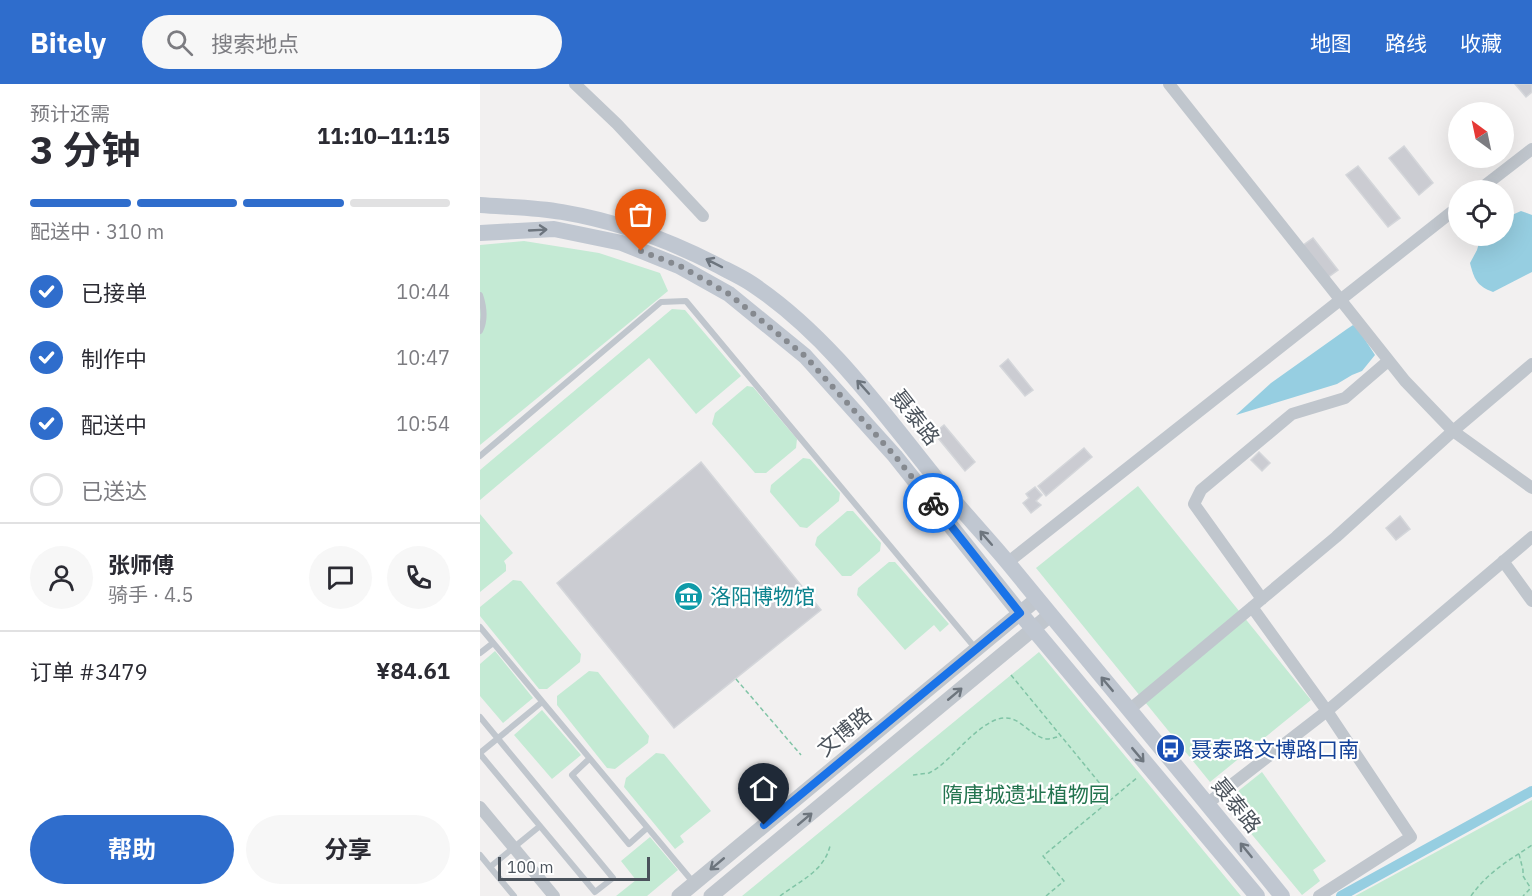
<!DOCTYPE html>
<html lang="zh">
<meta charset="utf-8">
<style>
:root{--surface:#fff;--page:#f7f7f7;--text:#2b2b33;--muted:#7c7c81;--line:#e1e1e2;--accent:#2f6dcc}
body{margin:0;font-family:"IBM Plex Sans","Noto Sans SC",sans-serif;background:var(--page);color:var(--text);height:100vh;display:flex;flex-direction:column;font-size:22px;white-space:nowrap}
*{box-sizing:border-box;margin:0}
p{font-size:20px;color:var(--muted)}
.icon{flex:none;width:33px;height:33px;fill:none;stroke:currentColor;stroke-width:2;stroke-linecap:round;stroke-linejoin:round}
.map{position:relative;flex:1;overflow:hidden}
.sheet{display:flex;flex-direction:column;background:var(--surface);width:480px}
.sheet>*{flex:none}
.needle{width:39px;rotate:327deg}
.buttons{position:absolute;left:968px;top:18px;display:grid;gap:12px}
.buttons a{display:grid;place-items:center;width:66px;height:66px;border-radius:50%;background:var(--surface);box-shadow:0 6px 24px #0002;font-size:30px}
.scale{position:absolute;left:18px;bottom:15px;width:152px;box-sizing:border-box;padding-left:6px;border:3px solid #4a525b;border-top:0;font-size:16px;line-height:21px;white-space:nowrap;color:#4a525b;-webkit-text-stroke:4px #fff;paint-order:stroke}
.pin{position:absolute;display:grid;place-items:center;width:51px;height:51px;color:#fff;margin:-62px -26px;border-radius:50% 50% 50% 0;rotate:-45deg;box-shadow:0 0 6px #0007}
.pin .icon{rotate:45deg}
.courier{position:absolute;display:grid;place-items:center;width:60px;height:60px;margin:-30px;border:4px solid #1a73e8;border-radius:50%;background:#fff;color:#222;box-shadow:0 2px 8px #0007}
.summary em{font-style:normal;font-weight:700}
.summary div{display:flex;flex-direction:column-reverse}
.summary{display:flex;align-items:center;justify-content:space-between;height:102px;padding:0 30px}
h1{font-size:39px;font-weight:700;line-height:45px}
.bar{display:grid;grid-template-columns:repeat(4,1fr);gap:9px 6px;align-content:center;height:72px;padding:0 30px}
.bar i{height:8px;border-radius:4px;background:var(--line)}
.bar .current{background:var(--accent)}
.bar p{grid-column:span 4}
.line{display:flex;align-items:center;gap:15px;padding:0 30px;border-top:2px solid var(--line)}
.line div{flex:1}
.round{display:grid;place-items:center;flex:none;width:63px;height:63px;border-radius:32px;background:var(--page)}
ol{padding:0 30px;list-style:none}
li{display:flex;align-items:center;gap:18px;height:66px}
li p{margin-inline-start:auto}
li .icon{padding:6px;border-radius:50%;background:var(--accent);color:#fff;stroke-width:4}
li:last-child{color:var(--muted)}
li i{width:33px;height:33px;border:3px solid var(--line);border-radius:50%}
.action{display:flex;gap:12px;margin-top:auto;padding:12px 30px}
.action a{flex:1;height:69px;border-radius:36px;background:var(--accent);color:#fff;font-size:24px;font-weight:700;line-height:69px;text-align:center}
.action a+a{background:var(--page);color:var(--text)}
header{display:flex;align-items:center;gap:36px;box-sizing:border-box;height:84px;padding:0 30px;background:var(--accent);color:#fff}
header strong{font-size:28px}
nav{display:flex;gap:33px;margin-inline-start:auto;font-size:21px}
.search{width:420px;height:54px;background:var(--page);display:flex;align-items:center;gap:15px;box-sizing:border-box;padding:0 21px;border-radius:33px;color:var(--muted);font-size:22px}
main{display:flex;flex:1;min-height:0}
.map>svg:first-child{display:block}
</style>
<header>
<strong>Bitely</strong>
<div class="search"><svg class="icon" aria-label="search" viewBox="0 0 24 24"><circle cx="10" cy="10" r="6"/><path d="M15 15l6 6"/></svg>搜索地点</div>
<nav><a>地图</a><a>路线</a><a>收藏</a></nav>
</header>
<main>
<section class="sheet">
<div class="summary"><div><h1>3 分钟</h1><p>预计还需</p></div><em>11:10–11:15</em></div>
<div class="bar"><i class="current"></i><i class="current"></i><i class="current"></i><i></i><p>配送中 · 310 m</p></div>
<ol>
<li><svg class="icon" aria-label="check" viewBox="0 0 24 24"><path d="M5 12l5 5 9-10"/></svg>已接单<p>10:44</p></li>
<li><svg class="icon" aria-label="check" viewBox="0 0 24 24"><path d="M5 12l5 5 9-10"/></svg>制作中<p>10:47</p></li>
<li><svg class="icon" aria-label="check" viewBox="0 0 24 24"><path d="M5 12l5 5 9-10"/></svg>配送中<p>10:54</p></li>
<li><i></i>已送达</li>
</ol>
<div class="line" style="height:108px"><a class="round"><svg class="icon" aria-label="person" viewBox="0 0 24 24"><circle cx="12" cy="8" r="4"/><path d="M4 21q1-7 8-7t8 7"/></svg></a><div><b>张师傅</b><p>骑手 · 4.5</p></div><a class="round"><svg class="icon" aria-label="chat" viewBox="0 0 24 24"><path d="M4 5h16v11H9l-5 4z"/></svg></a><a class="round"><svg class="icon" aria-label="phone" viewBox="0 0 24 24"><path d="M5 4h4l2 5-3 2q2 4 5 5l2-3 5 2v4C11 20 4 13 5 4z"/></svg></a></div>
<div class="line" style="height:78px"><div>订单 #3479</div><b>¥84.61</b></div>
<div class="action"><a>帮助</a><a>分享</a></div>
</section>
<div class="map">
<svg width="1052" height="812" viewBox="0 0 1052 812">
<rect width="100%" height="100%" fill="#f2f0f0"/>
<path fill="#c4ead4" d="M44,157L119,169L180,189L188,207L0,361V161Z
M192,225L205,226L261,292L216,330L169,274L0,416V386Z
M267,302L273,303L317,355L316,364L286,389H275L232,340L235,329Z
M323,374L330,375L360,409L359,417L327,444L320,443L290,408L291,401Z
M658,402L831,616L730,698L556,484Z
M367,427H373L401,459L400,467L371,492H362L335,461L337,453Z
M0,430L33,469L24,477L26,481V487L0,508Z
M409,478H415L469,540L460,548L454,541L425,566L377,511L378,504Z
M33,496L41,497L101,570L100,578L67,605H59L0,532V523Z
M15,567L53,614L23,639L0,612V580Z
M559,568L761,812H262L531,591Z
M109,587L118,588L169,652L168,659L135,685L127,684L77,621V612Z
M62,626L101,671L72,695L34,651Z
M176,669L184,670L231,727L200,752L204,758L195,765L144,703L146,694Z
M782,688L846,777L833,786L840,797L822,811L749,723L752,712Z
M1052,716V812H875Z
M170,753L198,786L167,812H136L156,796L141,777Z"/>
<path fill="#96cee1" d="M1041,127L1052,131V188L1013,208C997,202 994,195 990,179L997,166L1001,152H1023V135Z
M873,241L878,245L895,271L882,287L872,291L857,300L756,331L791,299L867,245Z"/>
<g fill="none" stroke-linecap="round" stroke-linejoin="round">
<path stroke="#96cee1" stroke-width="10" d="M861,812L1052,707"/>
</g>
<path fill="#cbccd2" stroke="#d4d6da" stroke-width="1.5" d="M1035,0H1052V8L1046,13Z
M924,62L953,99L939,111L909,74Z
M878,82L920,134L908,143L866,91Z
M833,154L858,186L847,194L822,162Z
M528,275L553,306L545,312L520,282Z
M464,341L495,378L485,387L454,349Z
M604,364L612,373L566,412L558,402Z
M779,368L790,379L782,387L771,376Z
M221,378L341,526L194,644L77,499Z
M555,403L562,411L556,417L561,421L551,429L543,419L549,414L546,410Z
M920,432L930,445L916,456L906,444Z"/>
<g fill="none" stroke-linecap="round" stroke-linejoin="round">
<path stroke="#80c4a6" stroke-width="1.5" stroke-dasharray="4.5 3" stroke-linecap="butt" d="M531,591L631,713
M256,595L321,671
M433,691L449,689L456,685C475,671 491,648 513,637C539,625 546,652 567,655C572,655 576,653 581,652
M1039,770L1043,786V792L1050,803L1049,806L1043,812
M300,812C320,797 344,787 350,762
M566,812L584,797L563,772L658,693
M991,812C1008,788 1028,777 1052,761"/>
<path stroke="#c0c6cd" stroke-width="6" d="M0,211C4,223 6,235 0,247
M0,372L181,218L206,217L496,565
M0,543L213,798
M0,569L13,559
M0,633L133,794L115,808L0,670
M0,669L62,618
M109,675L92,691L149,760L167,744
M0,771L34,812
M10,783L60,742"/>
<path stroke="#c0c6cd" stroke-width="12" d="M95,0L137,40L223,132
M689,0L925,297L973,347L1052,404
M999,106L1052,65
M1023,477L1052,517
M527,479L978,123
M782,515L714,420L721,406L812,330L865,314L908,277
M772,523L847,627L931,753L839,812
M649,626L856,453L973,347L1052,280
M728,719L847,627L1052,453
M0,723L74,812"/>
<path stroke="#c0c6cd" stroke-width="15" d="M199,812L557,515
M231,812L570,531"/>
<path stroke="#c0c7d1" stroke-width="16" d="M0,121C27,123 55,123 82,128C135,137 186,155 233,179C246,186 260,192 272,200C354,255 409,338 471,413C490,436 510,457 529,480C620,591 712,700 802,812
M0,149L74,145L142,159L199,182L249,210L325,272L415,372L540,529L777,812"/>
</g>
<defs><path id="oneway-shaft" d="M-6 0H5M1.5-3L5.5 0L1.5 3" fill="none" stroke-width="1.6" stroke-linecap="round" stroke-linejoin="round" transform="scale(1.5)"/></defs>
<g stroke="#6d757e">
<use href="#oneway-shaft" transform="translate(58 146) rotate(-3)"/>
<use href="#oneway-shaft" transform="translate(234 179) rotate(-153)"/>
<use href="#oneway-shaft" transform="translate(383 303) rotate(-132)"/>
<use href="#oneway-shaft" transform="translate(506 454) rotate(-131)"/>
<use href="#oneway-shaft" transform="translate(627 600) rotate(-130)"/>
<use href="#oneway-shaft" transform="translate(658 671) rotate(50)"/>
<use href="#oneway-shaft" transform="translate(766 766) rotate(-129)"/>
</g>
<g stroke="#6d757d">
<use href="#oneway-shaft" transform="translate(475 610) rotate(-40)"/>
<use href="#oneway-shaft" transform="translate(325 735) rotate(-40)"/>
<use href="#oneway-shaft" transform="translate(237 780) rotate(140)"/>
</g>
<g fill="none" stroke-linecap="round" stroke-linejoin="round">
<path stroke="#85898f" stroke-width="6" stroke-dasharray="0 10.8" d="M161,167L200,182L249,210L325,272L415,372L453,419"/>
<path stroke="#1a73e8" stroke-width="8" d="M284,741L540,529L453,419"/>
</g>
<defs>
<symbol id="museum-disc" viewBox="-11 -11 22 22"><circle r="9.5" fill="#0f9aa8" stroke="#fff"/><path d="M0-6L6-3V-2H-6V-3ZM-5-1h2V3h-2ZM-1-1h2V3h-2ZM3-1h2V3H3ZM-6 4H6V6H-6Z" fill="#fff"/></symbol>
<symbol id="bus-disc" viewBox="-11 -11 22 22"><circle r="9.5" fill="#1a4fb4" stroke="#fff"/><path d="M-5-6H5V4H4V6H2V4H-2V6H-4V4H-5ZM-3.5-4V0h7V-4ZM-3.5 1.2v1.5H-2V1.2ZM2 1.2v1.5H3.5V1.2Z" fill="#fff"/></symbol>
</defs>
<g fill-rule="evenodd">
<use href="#museum-disc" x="192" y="496" width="33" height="33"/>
<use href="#bus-disc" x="674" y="648" width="33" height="33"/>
</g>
<g text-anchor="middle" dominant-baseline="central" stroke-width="4.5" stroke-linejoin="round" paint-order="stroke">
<g font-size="21" fill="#4a525b" stroke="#fff">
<text transform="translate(436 333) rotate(52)">聂泰路</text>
<text transform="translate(364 647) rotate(-40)">文博路</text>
<text transform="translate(757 721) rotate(51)">聂泰路</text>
</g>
<g font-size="21" fill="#0d838f" stroke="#fff" text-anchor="start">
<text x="230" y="512">洛阳博物馆</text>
</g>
<g font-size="21" fill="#164399" stroke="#fff" text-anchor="start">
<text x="711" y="665">聂泰路文博路口南</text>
</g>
<g font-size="21" fill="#23744f" stroke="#fff">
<text x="546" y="710">隋唐城遗址植物园</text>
</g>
</g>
</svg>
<div class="buttons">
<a><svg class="needle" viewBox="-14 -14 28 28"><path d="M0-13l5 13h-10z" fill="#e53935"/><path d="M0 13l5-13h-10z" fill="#7c7c81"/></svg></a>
<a><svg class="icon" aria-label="locate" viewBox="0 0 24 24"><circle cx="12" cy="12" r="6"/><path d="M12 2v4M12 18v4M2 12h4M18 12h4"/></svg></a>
</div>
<div class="scale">100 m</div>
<div class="pin" style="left:161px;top:167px;background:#ea580c"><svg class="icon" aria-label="bag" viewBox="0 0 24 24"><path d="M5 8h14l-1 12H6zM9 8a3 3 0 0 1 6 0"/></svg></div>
<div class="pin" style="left:284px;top:741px;background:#1f2937"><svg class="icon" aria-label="home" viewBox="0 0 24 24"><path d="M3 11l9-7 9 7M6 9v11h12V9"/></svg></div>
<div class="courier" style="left:453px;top:419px"><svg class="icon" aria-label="bike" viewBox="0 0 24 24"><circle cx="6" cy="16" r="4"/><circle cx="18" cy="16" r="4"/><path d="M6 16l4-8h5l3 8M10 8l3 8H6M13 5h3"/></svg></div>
</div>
</main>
